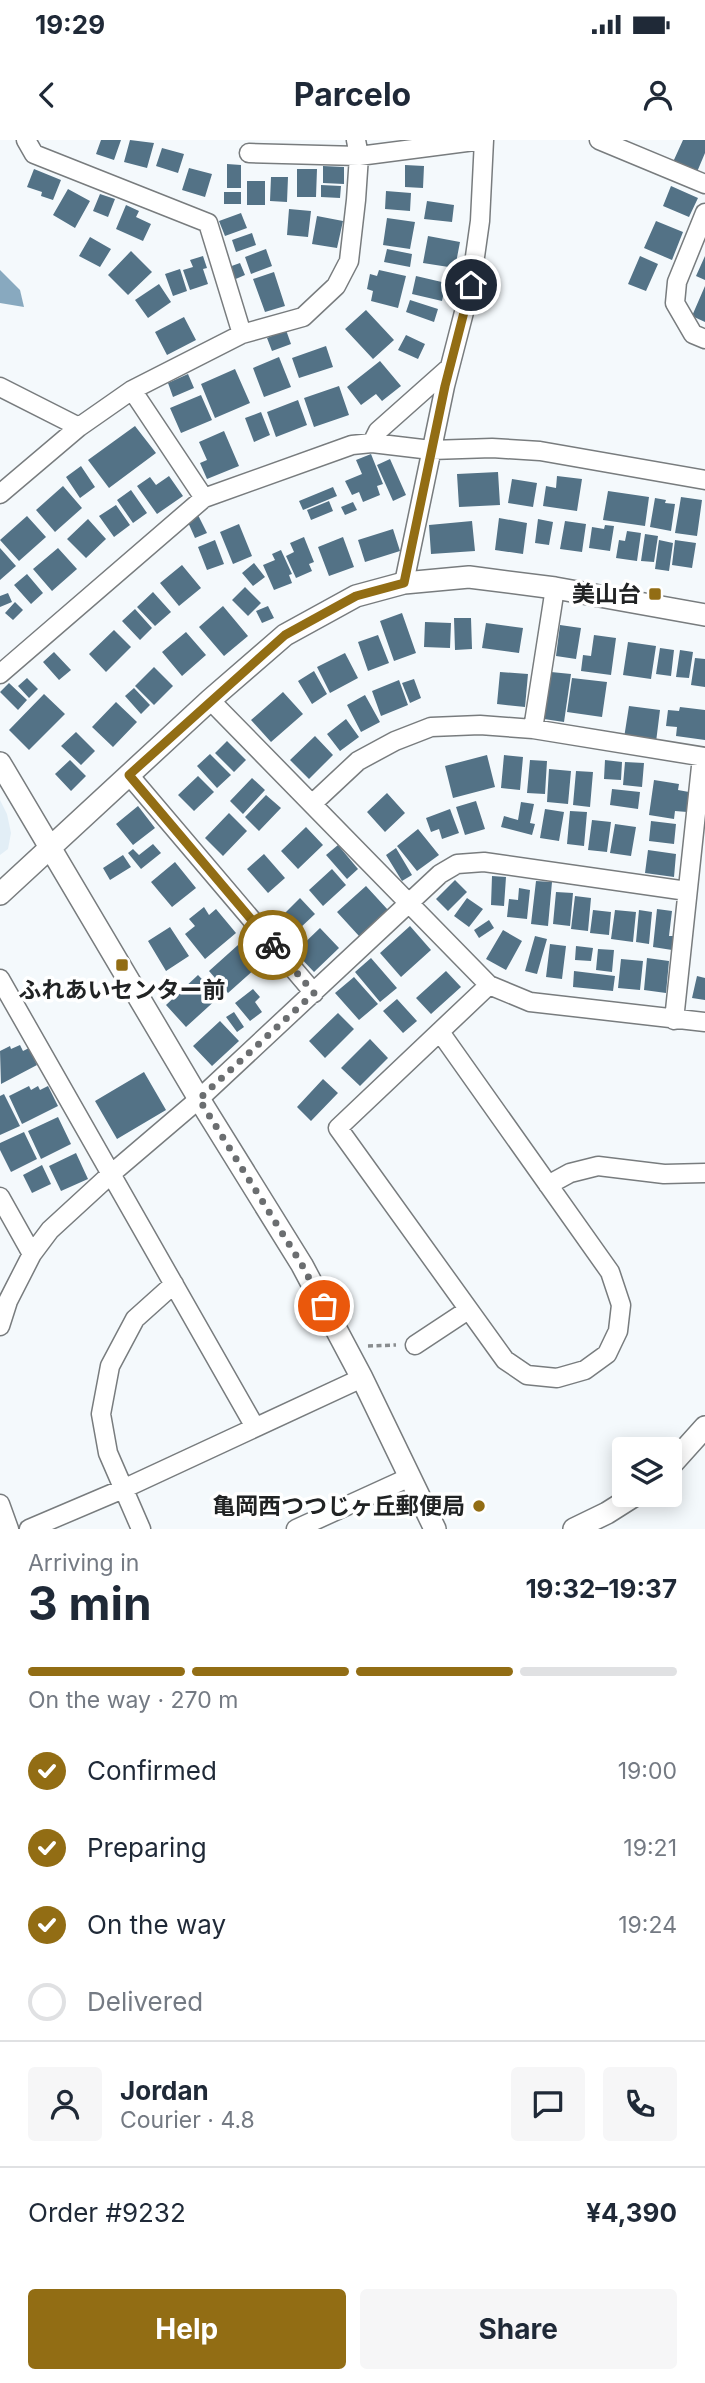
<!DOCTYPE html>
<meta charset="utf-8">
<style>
:root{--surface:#fff;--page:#f6f6f7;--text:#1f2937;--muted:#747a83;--line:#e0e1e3;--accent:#926d14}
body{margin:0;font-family:Inter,"Noto Sans JP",sans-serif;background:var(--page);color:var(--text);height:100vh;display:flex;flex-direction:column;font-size:26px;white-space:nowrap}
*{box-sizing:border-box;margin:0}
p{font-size:23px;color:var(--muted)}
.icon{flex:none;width:38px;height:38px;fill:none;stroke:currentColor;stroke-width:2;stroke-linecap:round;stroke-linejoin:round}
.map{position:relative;height:1389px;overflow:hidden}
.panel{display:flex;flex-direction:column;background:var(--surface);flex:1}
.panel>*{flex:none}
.controls{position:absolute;left:612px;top:1297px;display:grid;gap:14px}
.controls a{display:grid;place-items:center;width:70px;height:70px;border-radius:7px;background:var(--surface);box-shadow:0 4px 18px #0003;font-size:35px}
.pin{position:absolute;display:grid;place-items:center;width:60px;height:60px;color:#fff;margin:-30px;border:4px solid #fff;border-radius:50%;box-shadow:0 2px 7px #0007}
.courier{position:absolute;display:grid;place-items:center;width:70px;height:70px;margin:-35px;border:5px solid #926d14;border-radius:50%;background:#fff;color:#222;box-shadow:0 2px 9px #0007}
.head em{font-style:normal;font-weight:700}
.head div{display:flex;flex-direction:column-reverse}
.head{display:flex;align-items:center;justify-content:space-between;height:119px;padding:0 28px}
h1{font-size:46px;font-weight:700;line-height:52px}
.bar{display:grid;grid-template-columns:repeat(4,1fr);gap:10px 7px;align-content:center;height:84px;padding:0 28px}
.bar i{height:9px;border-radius:5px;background:var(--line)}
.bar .current{background:var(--accent)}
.bar p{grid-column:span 4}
.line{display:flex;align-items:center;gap:18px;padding:0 28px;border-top:2px solid var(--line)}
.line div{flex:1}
.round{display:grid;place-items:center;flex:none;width:74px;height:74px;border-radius:7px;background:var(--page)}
ol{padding:0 28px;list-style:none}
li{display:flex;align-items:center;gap:21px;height:77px}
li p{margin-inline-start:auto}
li .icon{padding:7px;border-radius:50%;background:var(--accent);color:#fff;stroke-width:4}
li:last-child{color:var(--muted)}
li i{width:38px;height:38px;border:4px solid var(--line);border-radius:50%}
.button{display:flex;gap:14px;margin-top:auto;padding:14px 28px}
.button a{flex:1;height:80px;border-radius:7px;background:var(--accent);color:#fff;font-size:28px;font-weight:700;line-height:80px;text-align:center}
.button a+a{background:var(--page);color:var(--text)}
.status{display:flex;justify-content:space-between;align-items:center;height:49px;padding:0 35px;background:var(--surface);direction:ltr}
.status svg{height:19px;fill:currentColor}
header{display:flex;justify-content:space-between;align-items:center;height:91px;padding:0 28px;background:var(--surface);font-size:32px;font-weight:700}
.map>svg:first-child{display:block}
</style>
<div class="status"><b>19:29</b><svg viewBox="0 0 49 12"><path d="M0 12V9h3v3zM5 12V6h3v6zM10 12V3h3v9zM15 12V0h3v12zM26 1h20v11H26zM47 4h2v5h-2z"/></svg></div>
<header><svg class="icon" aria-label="back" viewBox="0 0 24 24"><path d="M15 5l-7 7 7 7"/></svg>Parcelo<svg class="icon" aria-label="person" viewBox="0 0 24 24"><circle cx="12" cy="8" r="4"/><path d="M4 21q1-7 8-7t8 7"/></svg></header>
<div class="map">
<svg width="705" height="1389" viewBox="0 0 705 1389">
<rect width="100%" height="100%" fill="#f4f9fc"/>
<path fill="#e2eef6" d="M0,660L7,674L11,693L8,709L0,715Z"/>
<path fill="#88a9bf" d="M0,130L20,150L24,167L0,163Z"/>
<path fill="#537286" d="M101,0H121L114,20L96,14Z
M130,0L154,3L147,28L124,22Z
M683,0H705V13L697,32L673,22Z
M162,8L184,14L178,33L156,26Z
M227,24L241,25V48H227Z
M405,25L424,26L423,48L405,47Z
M323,26L344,27V44L323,43Z
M189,28L212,34L205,57L182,50Z
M34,29L61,40L53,60L41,56L42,52L27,47Z
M297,29H317L316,57H297Z
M271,37H288L287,62L270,61Z
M247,41H265V65H247Z
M321,45L341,46L340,58L321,57Z
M671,46L698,58L689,77L663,66Z
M68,49L90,61L75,88L53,75Z
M386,51L411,53L410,71L385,69Z
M224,52H241V64H224Z
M100,54L115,59L108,77L93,71Z
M427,61L454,65L452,82L424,79Z
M126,65L139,71L136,77L151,84L143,101L116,89Z
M289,69L311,71L308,97L287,95Z
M241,73L247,88L225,96L219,81Z
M317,76L343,81L337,108L312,104Z
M387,78L415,82L410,109L383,105Z
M656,81L683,92L672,120L644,108Z
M252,93L256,105L236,112L232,100Z
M428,96L460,102L455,128L423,123Z
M90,97L111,109L100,127L79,116Z
M266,109L272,126L251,134L245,117Z
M387,109L412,114L410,127L384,122Z
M131,111L152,132L128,155L108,135Z
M203,116L207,128L203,129L208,144L190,150L183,130L193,127L190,120Z
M640,116L658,124L646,151L628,144Z
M705,116V140L696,136Z
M240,123L245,135L231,141L226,128Z
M180,129L187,151L173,156L165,134Z
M379,130L406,136L398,168L371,161L373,151L367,149L370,134L377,136Z
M274,132L285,166L265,172L253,139Z
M416,136L446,143L442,161L412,154Z
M159,144L171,162L148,178L135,160Z
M705,146V182L692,176Z
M410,160L438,169L434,182L406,172Z
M366,170L394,200L373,219L345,189Z
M184,177L196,200L167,215L155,192Z
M286,190L291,204L272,211L267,198Z
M406,195L425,204L418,219L398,210Z
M326,206L333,227L299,238L292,218Z
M279,217L291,247L264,257L253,228Z
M380,221L401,246L382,261L376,254L361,265L347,247Z
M235,229L250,263L215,278L201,244Z
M188,234L194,248L173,257L168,243Z
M339,246L349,275L314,287L304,258Z
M201,255L212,280L181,293L170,268Z
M298,260L307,285L276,297L267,272Z
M261,272L270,295L254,302L245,278Z
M135,286L156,313L109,348L88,320Z
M224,291L239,326L207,339L200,323L207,320L199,302Z
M371,314L383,344L377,346L380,355L363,362L359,352L352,355L345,341L362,334L356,320Z
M390,319L406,355L393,361L377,325Z
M81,326L95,347L80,358L66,337Z
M498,332L500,365L459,367L457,334Z
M169,336L183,356L157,374L137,346L150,337L156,345Z
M557,336L582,339L577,371L543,366L546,346L556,348Z
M512,339L537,343L533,367L508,363Z
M63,346L82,368L55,392L36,370Z
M333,347L337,356L303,370L299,361Z
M131,350L147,373L133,383L117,360Z
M608,351L649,357L645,386L603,380Z
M681,357L702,360L697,396L675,393Z
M655,358L666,360L665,363L675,364L671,391L650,387Z
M329,361L333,371L311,380L307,370Z
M353,362L357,370L345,375L341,367Z
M116,365L130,385L114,397L99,376Z
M198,375L207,393L195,398L187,380Z
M27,376L46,397L19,421L0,400Z
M499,378L527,383L523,414L495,410Z
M88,379L106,399L86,418L67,399Z
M538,379L553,382L549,405L535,403Z
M472,381L475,411L431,414L429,385Z
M565,381L586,384L582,412L560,409Z
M239,384L252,416L233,424L220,392Z
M605,385L614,386L610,411L589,408L592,387L604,389Z
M393,389L400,411L365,422L358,400Z
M627,391L641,393L637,421L616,418L619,400L625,401Z
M645,394L658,396L654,422L641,421Z
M304,397L314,422L309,424L312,431L296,438L286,416L294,412L290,403Z
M343,397L354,427L329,436L318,407Z
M215,400L224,424L207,430L198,407Z
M659,400L673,403L669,431L655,429Z
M675,400L696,403L692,428L672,425Z
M0,408L16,426L0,440Z
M58,408L77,429L52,451L33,429Z
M281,410L292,434L289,435L292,443L274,450L263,425L275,420L272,414Z
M254,423L265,437L253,446L242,433Z
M182,425L201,448L179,466L160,443Z
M27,434L43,453L31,464L14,445Z
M245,447L261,463L248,476L232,460Z
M153,452L171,472L155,486L137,467Z
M8,453L12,462L0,467V456Z
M15,462L23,470L13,480L5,473Z
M223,466L248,496L224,516L199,487Z
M268,466L274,478L262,483L256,471Z
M135,469L152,488L140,500L122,481Z
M402,473L416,513L394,521L380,481Z
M454,478H471L472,509L455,510Z
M425,482L451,483L450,508L424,507Z
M486,483L523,488L519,513L482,508Z
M560,485L581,488L576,519L556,516Z
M114,490L131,507L106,532L89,514Z
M186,492L206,515L182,536L162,512Z
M378,495L389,523L368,531L358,502Z
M594,495L616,498L611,535L581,531L583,515L591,516Z
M628,502L656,506L651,539L623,535Z
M660,508L674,510L671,536L656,534Z
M680,510L693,512L689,538L676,537Z
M54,512L71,530L59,540L43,522Z
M345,513L358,538L330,553L317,527Z
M695,518L705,519V547L691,545Z
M154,527L173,546L154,565L135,546Z
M314,531L327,554L312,564L298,541Z
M500,532L528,534L525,567L497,564Z
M551,532L571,534L564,582L544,579Z
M27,538L38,549L29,558L18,546Z
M572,538L607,542L602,577L567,572Z
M414,539L421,558L410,563L402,543Z
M399,540L408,565L381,576L372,551Z
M9,543L27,560L18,570L0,552Z
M134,548L150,565L141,574L125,556Z
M283,552L303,574L271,602L251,580Z
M44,554L65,574L29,610L9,590Z
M365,555L380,582L361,592L347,565Z
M116,562L137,582L113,607L92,587Z
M629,566L660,570L656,602L624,598Z
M680,567L705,570V600L676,596L677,587L666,586L668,570L679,571Z
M346,579L359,597L340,611L327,594Z
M76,592L95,611L81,625L61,606Z
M315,596L333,615L309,639L290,620Z
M227,601L246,620L234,632L215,613Z
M210,614L231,635L217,648L197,626Z
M487,615L495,647L453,658L445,626Z
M504,615L523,617L520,650L501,648Z
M70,620L86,636L71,651L55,634Z
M530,620L547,621L545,654L527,653Z
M605,620L622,622L621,640L604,639Z
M625,622L644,623L642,647L623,645Z
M549,629L571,631L568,664L547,662Z
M576,631L593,632L590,667L573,665Z
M198,636L214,652L194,671L178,655Z
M252,638L265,650L243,674L230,661Z
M654,640L679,644L678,650L689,652L687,672L675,671L674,679L649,675Z
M612,649L640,652L638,669L610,665Z
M387,653L405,673L385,692L367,672Z
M266,655L281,668L259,691L245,677Z
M476,661L485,689L465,695L456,667Z
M521,662L534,664L530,683L535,684L532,695L501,687L504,676L518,680Z
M138,666L155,688L133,705L116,684Z
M450,669L459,693L442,699L439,689L431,692L426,678Z
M545,669L564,672L559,701L540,698Z
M570,671L587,672L584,706L567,704Z
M229,673L247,691L223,716L205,698Z
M592,680L611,682L607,712L588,710Z
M651,681L676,684L674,704L649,701Z
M615,684L636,687L631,716L610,713Z
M306,687L323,705L298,729L281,711Z
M418,689L439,715L417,731L397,706Z
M153,704L161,713L141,729L128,713L133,709L139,715Z
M338,705L358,729L347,739L326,715Z
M396,708L412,735L402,741L386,715Z
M648,710L676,714L674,737L645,733Z
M264,714L285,738L268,753L247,729Z
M123,715L131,727L110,740L103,728Z
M175,722L196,748L172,767L151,742Z
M332,729L346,745L323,766L309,750Z
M492,736L506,737L504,766L491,765Z
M455,740L467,752L448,771L436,759Z
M536,741L552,742L548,786L531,784Z
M366,746L388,770L359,796L337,772Z
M519,748L530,750L527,779L507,777L509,759L518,760Z
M556,752L573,753L570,786L553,784Z
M575,756L591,758L588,791L571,789Z
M300,758L315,774L299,789L284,774Z
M467,758L483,769L469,787L454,776Z
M204,767L209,775L216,769L236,793L205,819L185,794L195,786L189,779Z
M657,769L672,771L669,796H673L672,810L653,807Z
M593,770L611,772L609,795L590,793Z
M615,770L636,772L633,802L611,799Z
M639,770L652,772L649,804L636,802Z
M489,780L494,788L479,798L474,790Z
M410,786L431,810L401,837L380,813Z
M170,787L189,816L166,831L148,801Z
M320,788L339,808L314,832L295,812Z
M503,790L522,801L506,830L486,819Z
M535,796L547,799L537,834L525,831Z
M550,804L566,806L562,839L546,837Z
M238,805L257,827L228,853L209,831Z
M576,806L593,808L591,821L575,820Z
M598,809L614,810L612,832L596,830Z
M371,818L397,848L380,862L355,832Z
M647,818L669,821L666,853L644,850Z
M621,819L643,821L640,850L618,848Z
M446,831L461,847L431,874L416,858Z
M574,831L615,836L613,851L573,847Z
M198,835L219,857L186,887L166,865Z
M697,836L705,838V860L692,858Z
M354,837L378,864L359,880L335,853Z
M253,849L260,857L255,862L262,872L250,881L235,863Z
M397,859L417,881L403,893L383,871Z
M234,872L244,887L237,892L226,877Z
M338,873L354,889L325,918L309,901Z
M220,881L239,901L212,926L193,906Z
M370,899L388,918L360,946L341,928Z
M20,905L23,911L29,908L37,925L1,944L0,911L10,906L11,909Z
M144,932L166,970L117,999L95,961Z
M323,939L338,953L311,981L297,967Z
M29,946L31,950L38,946L40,950L48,946L58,966L22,984L9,956Z
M4,954L20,986L0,995V956Z
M58,977L71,1004L41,1019L28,991Z
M24,992L37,1019L11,1032L0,1010V1003Z
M76,1013L88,1039L61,1051L49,1026Z
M42,1025L51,1044L32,1053L23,1035Z"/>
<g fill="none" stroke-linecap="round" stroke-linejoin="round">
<defs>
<path id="minor" d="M26,0L34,14L208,83L242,194
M599,0L705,44
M249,13L359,16L482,0
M705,73L677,142L675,163L693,194L705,199
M0,247L79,287
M132,250L204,358
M372,303L378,291L450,227
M0,354L79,287L132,250L242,194L303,177L336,146L349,121L356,60L359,16L356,0
M404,443L445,246L471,145L480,81L484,0
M0,534L204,358L352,305L372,303L431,310L492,308L540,311L705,340
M210,560L489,845L530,862L705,882
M533,589L555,448
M129,635L314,853
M312,664L358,621L395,601L431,587L480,585L533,589L705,617
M0,839L255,1287
M674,880L702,617
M440,892L610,1132L621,1165L618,1191L607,1214L585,1230L557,1238L527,1235L505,1220L338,988L489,845
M548,1045L570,1033L598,1026L664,1034L705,1033
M0,1057L32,1114
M0,1186L8,1161L32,1114L50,1090L111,1034L199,959L440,734L457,724L484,722L687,751
M415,1205L468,1170
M0,1364L9,1389
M29,1389L123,1349L362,1238
M141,1389L108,1313L101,1274L110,1226L135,1179L174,1144
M296,1389L410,1337"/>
<path id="tertiary" d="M0,623L199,959L302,1125L362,1238L435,1389
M0,754L210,560L285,495L356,456L404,443L469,437L555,448L705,475
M670,1326L705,1287
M574,1389L607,1373L637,1354"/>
</defs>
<use href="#minor" stroke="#787c7e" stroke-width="21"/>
<use href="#tertiary" stroke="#787c7e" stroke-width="24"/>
<path stroke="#898d8f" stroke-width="3.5" stroke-dasharray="5 3.5" stroke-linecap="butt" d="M368,1206L396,1205"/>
<use href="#minor" stroke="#fff" stroke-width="18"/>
<use href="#tertiary" stroke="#fff" stroke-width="21"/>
</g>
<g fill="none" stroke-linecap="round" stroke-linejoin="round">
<path stroke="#6b6e70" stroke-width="7" stroke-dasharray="0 12.6" d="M273,805L314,853L199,959L302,1125L324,1166"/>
<path stroke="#926d14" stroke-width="9" d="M273,805L129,635L285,495L356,456L404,443L445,246L471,145"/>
</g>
<g fill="#926d14" stroke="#fff" stroke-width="2.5">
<rect x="648" y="447" width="14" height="14" rx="3.5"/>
<rect x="115" y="818" width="14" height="14" rx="3.5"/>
<circle cx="479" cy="1366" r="7"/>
</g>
<g text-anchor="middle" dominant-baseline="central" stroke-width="7" stroke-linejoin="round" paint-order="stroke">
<g font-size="23" font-weight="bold" fill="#212324" stroke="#fff" text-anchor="end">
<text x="641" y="454">美山台</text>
<text x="122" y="850" text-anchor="middle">ふれあいセンター前</text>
<text x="465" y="1366">亀岡西つつじヶ丘郵便局</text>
</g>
</g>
</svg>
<div class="controls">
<a><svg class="icon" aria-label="layers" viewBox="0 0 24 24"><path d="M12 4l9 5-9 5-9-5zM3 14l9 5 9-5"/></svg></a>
</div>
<div class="pin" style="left:324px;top:1166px;background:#ea580c"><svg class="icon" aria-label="bag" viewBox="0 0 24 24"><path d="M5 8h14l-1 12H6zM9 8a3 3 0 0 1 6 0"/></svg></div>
<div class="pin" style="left:471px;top:145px;background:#1f2937"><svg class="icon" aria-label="home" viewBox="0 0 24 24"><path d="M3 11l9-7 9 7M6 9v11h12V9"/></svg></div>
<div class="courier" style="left:273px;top:805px"><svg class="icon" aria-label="bike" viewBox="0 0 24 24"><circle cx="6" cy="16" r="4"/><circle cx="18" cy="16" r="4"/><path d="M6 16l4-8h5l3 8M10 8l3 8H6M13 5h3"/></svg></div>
</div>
<section class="panel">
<div class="head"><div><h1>3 min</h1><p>Arriving in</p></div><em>19:32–19:37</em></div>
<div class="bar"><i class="current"></i><i class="current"></i><i class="current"></i><i></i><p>On the way · 270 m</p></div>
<ol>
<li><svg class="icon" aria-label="check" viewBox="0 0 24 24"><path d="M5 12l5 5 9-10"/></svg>Confirmed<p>19:00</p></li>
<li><svg class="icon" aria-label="check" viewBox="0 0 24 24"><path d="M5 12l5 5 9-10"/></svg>Preparing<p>19:21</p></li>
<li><svg class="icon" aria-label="check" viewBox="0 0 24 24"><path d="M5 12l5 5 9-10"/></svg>On the way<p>19:24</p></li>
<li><i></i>Delivered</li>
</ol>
<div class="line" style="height:126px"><a class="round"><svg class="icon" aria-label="person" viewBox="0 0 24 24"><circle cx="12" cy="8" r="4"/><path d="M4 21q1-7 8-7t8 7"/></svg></a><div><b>Jordan</b><p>Courier · 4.8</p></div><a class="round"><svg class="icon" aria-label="chat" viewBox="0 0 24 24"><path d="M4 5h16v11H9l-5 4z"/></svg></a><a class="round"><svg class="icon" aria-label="phone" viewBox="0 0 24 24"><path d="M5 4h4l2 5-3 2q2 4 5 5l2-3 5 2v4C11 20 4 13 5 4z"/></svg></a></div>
<div class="line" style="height:91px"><div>Order #9232</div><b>¥4,390</b></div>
<div class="button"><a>Help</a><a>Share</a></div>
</section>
